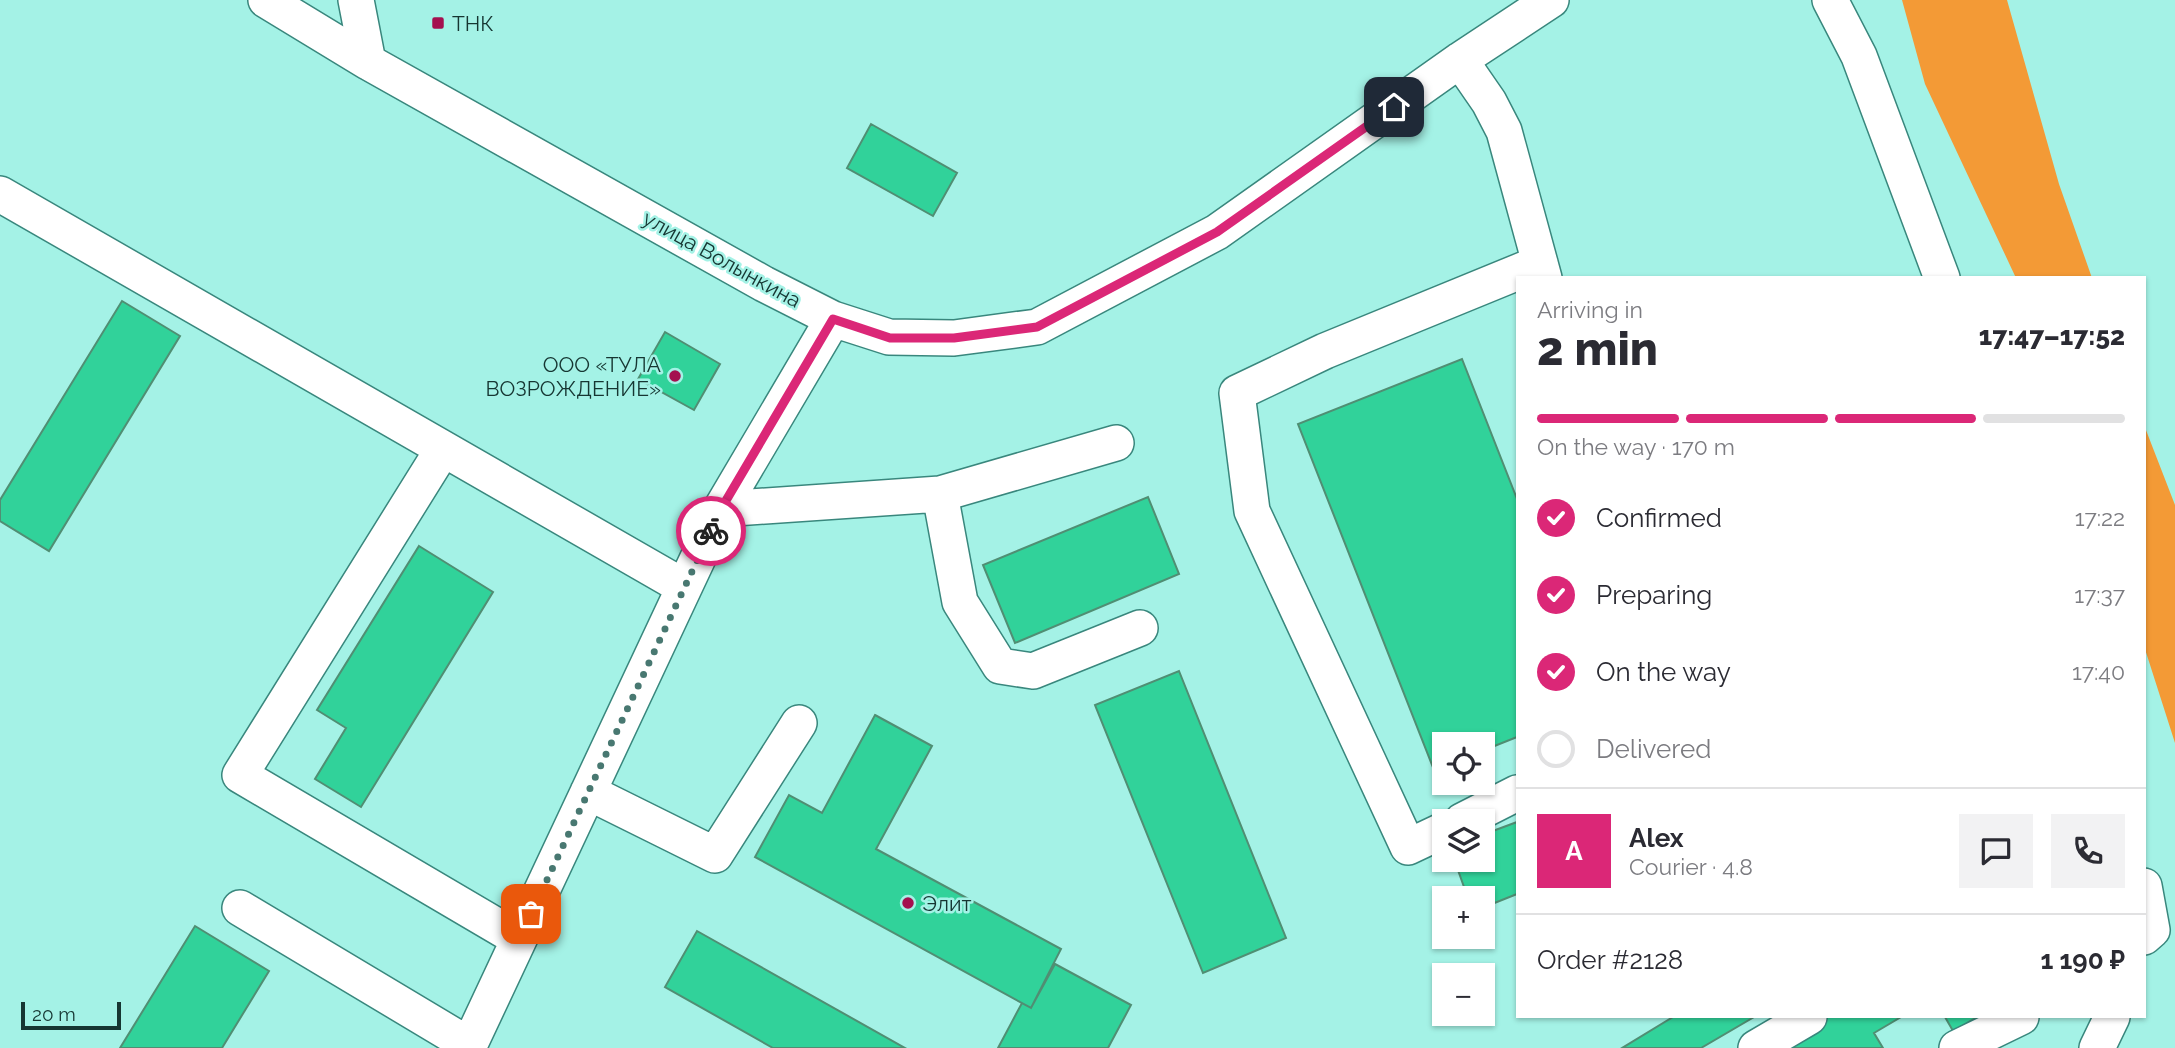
<!DOCTYPE html>
<meta charset="utf-8">
<style>
:root{--surface:#fff;--page:#f2f2f3;--text:#2b2b33;--muted:#7c7c81;--line:#e1e1e2;--accent:#db2777}
body{margin:0;font-family:Raleway,sans-serif;background:var(--page);color:var(--text);height:100vh;display:flex;flex-direction:column;font-size:26px;white-space:nowrap}
*{box-sizing:border-box;margin:0}
p{font-size:23px;color:var(--muted)}
.icon{flex:none;width:38px;height:38px;fill:none;stroke:currentColor;stroke-width:2;stroke-linecap:round;stroke-linejoin:round}
.map{position:relative;flex:1;overflow:hidden}
.sheet{position:absolute;left:1516px;top:276px;width:630px;height:742px;display:flex;flex-direction:column;background:var(--surface);border-radius:0px;box-shadow:0 2px 5px #0004}
.sheet>*{flex:none}
.buttons{position:absolute;left:1432px;top:732px;display:grid;gap:14px}
.buttons a{display:grid;place-items:center;width:63px;height:63px;border-radius:0px;background:var(--surface);box-shadow:0 2px 5px #0004;font-size:35px}
.scale{position:absolute;left:21px;bottom:18px;width:100px;box-sizing:border-box;padding-left:7px;border:4px solid #163632;border-top:0;font-size:19px;line-height:24px;white-space:nowrap;color:#163632;-webkit-text-stroke:5px #a4f2e6;paint-order:stroke}
.pin{position:absolute;display:grid;place-items:center;width:60px;height:60px;color:#fff;margin:-30px;border-radius:14px;box-shadow:0 4px 10px #0006}
.courier{position:absolute;display:grid;place-items:center;width:70px;height:70px;margin:-35px;border:5px solid #db2777;border-radius:50%;background:#fff;color:#222;box-shadow:0 2px 9px #0007}
.headline em{font-style:normal;font-weight:800}
.headline div{display:flex;flex-direction:column-reverse}
.headline{display:flex;align-items:center;justify-content:space-between;height:119px;padding:0 21px}
h1{font-size:46px;font-weight:800;line-height:52px}
.bar{display:grid;grid-template-columns:repeat(4,1fr);gap:10px 7px;align-content:center;height:84px;padding:0 21px}
.bar i{height:9px;border-radius:5px;background:var(--line)}
.bar .active{background:var(--accent)}
.bar p{grid-column:span 4}
.line{display:flex;align-items:center;gap:18px;padding:0 21px;border-top:2px solid var(--line)}
.line div{flex:1}
.round{display:grid;place-items:center;flex:none;width:74px;height:74px;border-radius:0px;background:var(--page)}
ol{padding:0 21px;list-style:none}
li{display:flex;align-items:center;gap:21px;height:77px}
li p{margin-inline-start:auto}
li .icon{padding:7px;border-radius:50%;background:var(--accent);color:#fff;stroke-width:4}
li:last-child{color:var(--muted)}
li i{width:38px;height:38px;border:4px solid var(--line);border-radius:50%}
.map>svg:first-child{display:block}
</style>
<div class="map">
<svg width="2175" height="1048" viewBox="0 0 2175 1048">
<rect width="100%" height="100%" fill="#a4f2e6"/>
<path fill="#f39a36" d="M1902,0H2007L2059,184L2092,278H2016L1925,84Z
M2144,425L2175,505V743L2144,646Z"/>
<path fill="#31d29a" stroke="#508e73" stroke-width="2" d="M871,124L957,173L933,216L847,168Z
M122,301L180,336L49,551L0,521V500Z
M665,332L720,364L694,410L638,379Z
M1462,359L1517,499V737L1482,751V744H1444V766L1434,770L1298,424Z
M1148,497L1179,574L1015,643L983,565Z
M419,546L493,592L361,807L315,779L346,728L317,710Z
M1179,671L1286,938L1203,973L1095,705Z
M875,715L932,746L876,849L1061,949L1031,1008L755,857L789,795L822,813Z
M1517,822V894L1482,908V898H1468L1454,859H1482V835Z
M195,926L269,971L222,1048H120Z
M697,931L905,1048H773L665,987Z
M1055,964L1131,1005L1108,1048H998L1022,1003L1031,1008Z
M1673,1017H1754L1701,1048H1622Z
M1826,1017H1901L1874,1033L1883,1048H1772Z
M1945,1017H1977L1953,1031Z"/>
<g fill="none" stroke-linecap="round" stroke-linejoin="round">
<defs>
<path id="minor" d="M266,0L368,62L764,284L833,319L889,337L954,338L1037,327L1217,232L1460,60L1551,0
M356,0L368,62
M1830,0L1859,56L1942,278
M1460,60L1489,102L1504,131L1544,278
M0,194L684,587
M443,449L240,775L519,939
M940,494L960,602L1000,666L1033,671L1140,628
M721,509L940,494L1116,443
M588,792L715,855L799,723
M1462,821L1517,793
M1444,830L1408,847L1252,511L1237,393L1325,351L1540,263
M2144,886L2152,930L2144,937
M240,908L469,1045
M468,1048L721,509L833,319
M1756,1048L1809,1017
M1957,1048L2021,1017
M2097,1048L2112,1017"/>
</defs>
<use href="#minor" stroke="#39877d" stroke-width="38"/>
<use href="#minor" stroke="#fff" stroke-width="35"/>
</g>
<g fill="none" stroke-linecap="round" stroke-linejoin="round">
<path stroke="#487871" stroke-width="7" stroke-dasharray="0 12.6" d="M531,914L711,531"/>
<path stroke="#db2777" stroke-width="9" d="M711,531L721,509L833,319L890,338H954L1037,327L1217,232L1394,107"/>
</g>
<g fill="#a4104f" stroke="#a4f2e6" stroke-width="2.5">
<rect x="431" y="16" width="14" height="14" rx="3.5"/>
<circle cx="675" cy="376" r="7"/>
<circle cx="908" cy="903" r="7"/>
</g>
<g text-anchor="middle" dominant-baseline="central" stroke-width="5" stroke-linejoin="round" paint-order="stroke">
<g font-size="21" fill="#163632" stroke="#a4f2e6" text-anchor="start">
<text x="452" y="23">ТНК</text>
<text x="661" y="364" text-anchor="end">ООО «ТУЛА<tspan x="661" dy="24">ВОЗРОЖДЕНИЕ»</tspan></text>
<text x="922" y="903">Элит</text>
</g>
<g font-size="21" fill="#163632" stroke="#a4f2e6">
<text transform="translate(722 259) rotate(29)">улица Волынкина</text>
</g>
</g>
</svg>
<div class="buttons">
<a><svg class="icon" aria-label="locate" viewBox="0 0 24 24"><circle cx="12" cy="12" r="6"/><path d="M12 2v4M12 18v4M2 12h4M18 12h4"/></svg></a>
<a><svg class="icon" aria-label="layers" viewBox="0 0 24 24"><path d="M12 4l9 5-9 5-9-5zM3 14l9 5 9-5"/></svg></a>
<a>+</a>
<a>−</a>
</div>
<div class="scale">20 m</div>
<div class="pin" style="left:531px;top:914px;background:#ea580c"><svg class="icon" aria-label="bag" viewBox="0 0 24 24"><path d="M5 8h14l-1 12H6zM9 8a3 3 0 0 1 6 0"/></svg></div>
<div class="pin" style="left:1394px;top:107px;background:#1f2937"><svg class="icon" aria-label="home" viewBox="0 0 24 24"><path d="M3 11l9-7 9 7M6 9v11h12V9"/></svg></div>
<div class="courier" style="left:711px;top:531px"><svg class="icon" aria-label="bike" viewBox="0 0 24 24"><circle cx="6" cy="16" r="4"/><circle cx="18" cy="16" r="4"/><path d="M6 16l4-8h5l3 8M10 8l3 8H6M13 5h3"/></svg></div>
<section class="sheet">
<div class="headline"><div><h1>2 min</h1><p>Arriving in</p></div><em>17:47–17:52</em></div>
<div class="bar"><i class="active"></i><i class="active"></i><i class="active"></i><i></i><p>On the way · 170 m</p></div>
<ol>
<li><svg class="icon" aria-label="check" viewBox="0 0 24 24"><path d="M5 12l5 5 9-10"/></svg>Confirmed<p>17:22</p></li>
<li><svg class="icon" aria-label="check" viewBox="0 0 24 24"><path d="M5 12l5 5 9-10"/></svg>Preparing<p>17:37</p></li>
<li><svg class="icon" aria-label="check" viewBox="0 0 24 24"><path d="M5 12l5 5 9-10"/></svg>On the way<p>17:40</p></li>
<li><i></i>Delivered</li>
</ol>
<div class="line" style="height:126px"><b class="round" style="background:var(--accent);color:#fff">A</b><div><b>Alex</b><p>Courier · 4.8</p></div><a class="round"><svg class="icon" aria-label="chat" viewBox="0 0 24 24"><path d="M4 5h16v11H9l-5 4z"/></svg></a><a class="round"><svg class="icon" aria-label="phone" viewBox="0 0 24 24"><path d="M5 4h4l2 5-3 2q2 4 5 5l2-3 5 2v4C11 20 4 13 5 4z"/></svg></a></div>
<div class="line" style="height:91px"><div>Order #2128</div><b>1 190 ₽</b></div>
</section>
</div>
